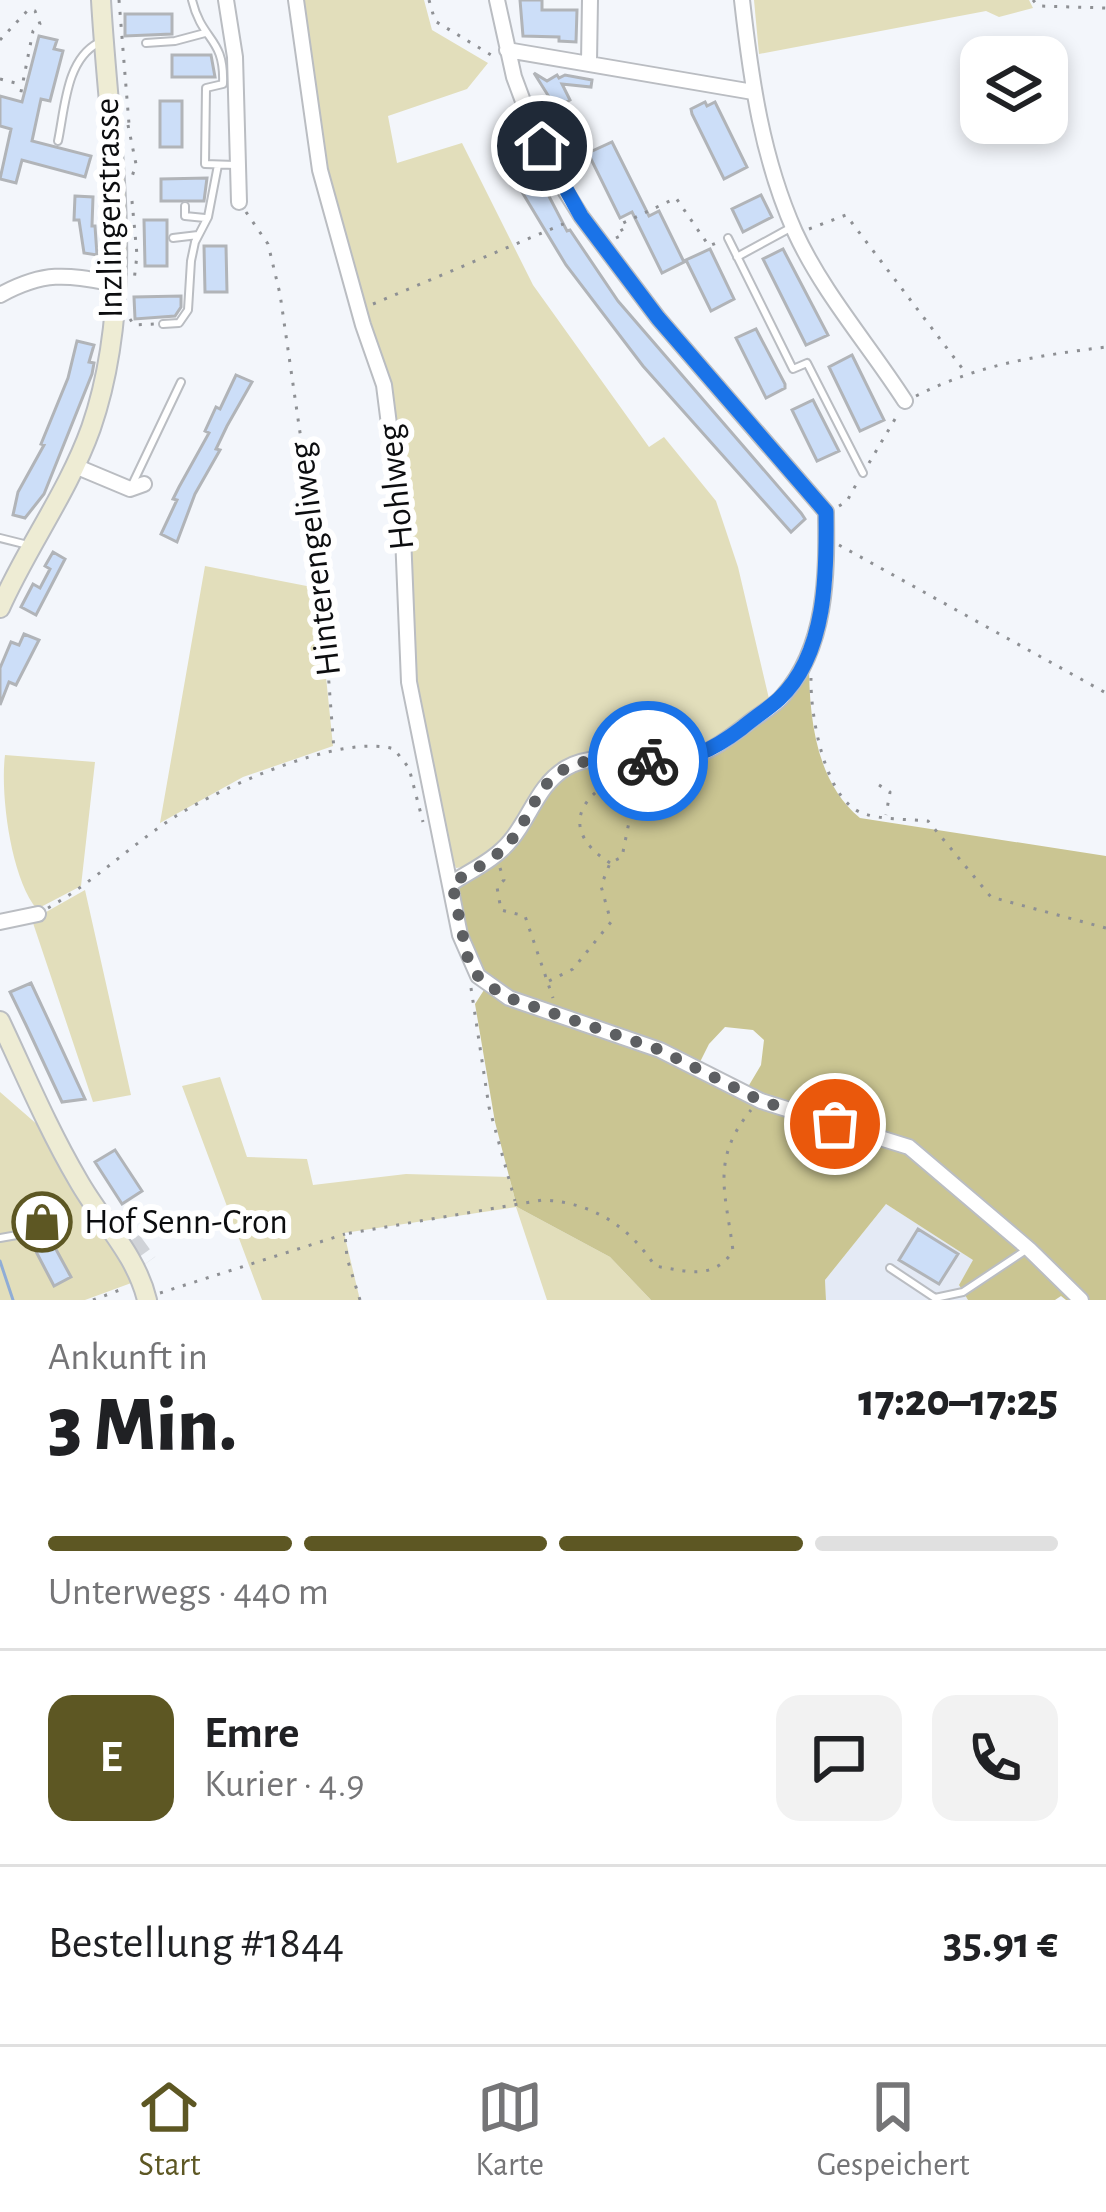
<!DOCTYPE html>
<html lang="de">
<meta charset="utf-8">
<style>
:root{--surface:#fff;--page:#f2f2f2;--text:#202124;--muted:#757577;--line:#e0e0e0;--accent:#5d5723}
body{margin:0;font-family:"Alegreya Sans",sans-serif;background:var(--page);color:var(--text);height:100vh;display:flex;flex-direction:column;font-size:45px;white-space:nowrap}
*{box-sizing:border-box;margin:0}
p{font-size:39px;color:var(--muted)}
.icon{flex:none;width:66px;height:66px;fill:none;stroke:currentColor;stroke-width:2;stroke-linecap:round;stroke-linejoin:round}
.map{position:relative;height:1300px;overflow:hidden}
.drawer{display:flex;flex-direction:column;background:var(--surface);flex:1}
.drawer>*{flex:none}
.fabs{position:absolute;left:960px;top:36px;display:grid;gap:24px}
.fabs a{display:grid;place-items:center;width:108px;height:108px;border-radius:24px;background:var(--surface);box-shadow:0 6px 18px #0003;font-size:60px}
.pin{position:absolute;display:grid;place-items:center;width:102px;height:102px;color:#fff;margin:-51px;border:6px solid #fff;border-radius:50%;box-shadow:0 3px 12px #0007}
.courier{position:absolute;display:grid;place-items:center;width:120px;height:120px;margin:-60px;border:9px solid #1a73e8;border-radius:50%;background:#fff;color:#222;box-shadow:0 3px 15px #0007}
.head em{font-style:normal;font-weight:800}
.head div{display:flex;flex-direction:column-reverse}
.head{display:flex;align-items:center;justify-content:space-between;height:204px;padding:0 48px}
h1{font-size:78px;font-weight:800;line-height:90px}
.bar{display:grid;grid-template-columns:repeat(4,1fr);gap:18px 12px;align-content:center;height:144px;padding:0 48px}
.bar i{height:15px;border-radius:9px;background:var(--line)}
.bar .selected{background:var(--accent)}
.bar p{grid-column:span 4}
.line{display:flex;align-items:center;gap:30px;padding:0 48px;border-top:3px solid var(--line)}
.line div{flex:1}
.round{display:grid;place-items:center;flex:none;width:126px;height:126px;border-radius:24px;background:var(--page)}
.dock{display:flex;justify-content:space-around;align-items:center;height:168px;border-top:3px solid var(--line);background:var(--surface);font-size:33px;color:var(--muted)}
.dock a{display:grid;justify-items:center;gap:6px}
.dock .selected{color:var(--accent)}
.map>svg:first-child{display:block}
</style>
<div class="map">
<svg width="1106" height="1300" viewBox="0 0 1106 1300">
<rect width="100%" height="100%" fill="#f3f6fb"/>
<path fill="#e4eaf5" d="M886,1204L974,1260L959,1285L968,1300H826L825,1280Z"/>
<path fill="#e2debb" d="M298,0H424L432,30L488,63L467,89L388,116L397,163L462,143L533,285L649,447L664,437L716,501L738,567L770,703L716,742L502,844L473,866L456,868L444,837L413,682L390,402L328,200Z
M754,0H1029L1033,8L999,17L986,11L759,54Z
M205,566L317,588L333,746L243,777L160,823Z
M5,755L95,762L81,886L37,909C11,879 0,794 5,755Z
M85,890L131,1095L93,1102L32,920Z
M220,1077L247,1157L307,1159L313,1185L406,1174L509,1177L517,1207L610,1257L651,1300H547L516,1207L344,1233L360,1300H262L182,1086Z
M0,1092L47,1133L131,1264L134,1282L85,1300H0Z"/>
<path fill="#cac592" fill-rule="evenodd" d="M809,661C809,716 815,781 860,818L1106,856V1300H1066L1061,1296L1055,1300H968L959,1285L973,1260L886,1204L825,1280L826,1300H651L610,1257L517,1207L495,1122L475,1004L484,990L464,932L456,889L552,784L584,764H673L733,737ZM725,1027L753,1030L764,1040L761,1065L745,1092L697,1068L709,1044Z"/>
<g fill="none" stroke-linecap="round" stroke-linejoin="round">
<path stroke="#90add6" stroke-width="3" d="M0,1261L13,1300"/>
</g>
<path fill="#ccdef8" stroke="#b1b4b8" stroke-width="3" d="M520,0H542V10H577L576,42L559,41V37L523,36Z
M125,14H172V34L125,36Z
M39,36L57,40L54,49L63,51L50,101L41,99L32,141L91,156L85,177L22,160L16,183L0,179L11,129L0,126V96L22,102Z
M172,55H211L215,77H172Z
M534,73L547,81L557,75L559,78L565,75L592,80L591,87L562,84L570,100L556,108Z
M160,101H182V147H160Z
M705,102L707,106L715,102L747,167L724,179L692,114L691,109Z
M513,127L567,231L570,230L618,301L801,513L805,519L791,532L643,366L566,265L516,182L495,137Z
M612,142L649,216L659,211L684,262L662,273L632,212L620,218L588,153Z
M207,178L204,201H161V179Z
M761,195L772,217L743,232L732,209Z
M75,196L93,197L92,226H95L97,255L84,253L79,220H74Z
M144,220H167V266H145Z
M204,246H226L227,292H205Z
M710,249L734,299L711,311L686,260Z
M783,249L828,335L806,345L763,259Z
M181,296V307L175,316L135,319L134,297Z
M756,329L785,384V388L766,398L736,338Z
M77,341L94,345L89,362L94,363L92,374L44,494L25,518L13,515L18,492L44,445L41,444L68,378Z
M852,355L884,420L860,431L829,367Z
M236,375L252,382L227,426L216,449L220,450L195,494L177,542L161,534L177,500L173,499L179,487L209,433L205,431L216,407L220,409Z
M813,400L839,451L817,461L792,410Z
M53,552L65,559L36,615L21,607L33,584L40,588L50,569L45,566Z
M24,634L39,640L16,685L9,682L0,705V668L11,642L19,645Z
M31,983L53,1030L85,1099L62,1102L26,1025L10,992Z
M115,1150L142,1191L122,1204L95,1162Z
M918,1229L958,1254L939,1284L899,1260Z
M46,1231L71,1277L54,1286L30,1240Z"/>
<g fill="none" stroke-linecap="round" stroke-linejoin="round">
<path stroke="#d0d3d8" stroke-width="18" stroke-dasharray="18 9" stroke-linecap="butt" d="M132,1240L148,1262"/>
<defs>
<path id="lane" d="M192,0C202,42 225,37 223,84L206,88L205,164L235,165
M146,43L175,41L205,33
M58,141C65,108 66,60 98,43
M185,206V216L205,218
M173,238L198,235
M728,238L793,369L807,363L863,473
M737,257L792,227
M163,324L179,323L188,310L191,261L195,242L208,217L218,165
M131,487L181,382
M0,538L28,545
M0,1238L34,1232
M890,1268L935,1298L963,1292L1026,1250"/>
<path id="street" d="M226,0L235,57L239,202
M296,0L320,170L363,325L384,385L403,535L409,682L460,935L478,976L509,998L660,1050L761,1101L909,1147L1029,1249L1081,1300
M742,0C751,80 762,158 795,232C823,293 869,345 905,401
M507,50L753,92
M589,62L590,0
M0,295C46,270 67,275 116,284
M75,466L130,489L144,484
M452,883C472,870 496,859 511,840C531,816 538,785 566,768C598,749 640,765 675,761C704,757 724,742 747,724C758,715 774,707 783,696C827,646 827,574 826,512L658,318L581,216L554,173L530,120L514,77L497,0
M0,922L38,914"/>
<path id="secondary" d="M0,608C27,547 68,492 91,428C138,292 109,141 101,0
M0,1021C25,1074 48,1129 78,1180C101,1221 136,1254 147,1300"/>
</defs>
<use href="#lane" stroke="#babdc2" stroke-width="10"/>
<use href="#street" stroke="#babdc2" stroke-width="18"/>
<use href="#secondary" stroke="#babdc2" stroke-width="22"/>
<path stroke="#8e9094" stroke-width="3" stroke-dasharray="3 9" stroke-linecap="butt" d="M119,0L129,124
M429,0L435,21L496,58
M1033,0L1038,6L1106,8
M0,40L29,9L35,11L40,24L33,31L20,97
M0,79L19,84
M128,125L136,164L131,180
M132,201L137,255L134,281
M246,212L268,244L280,294L321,578L334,750
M809,229L846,215L965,372
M616,238L624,234L619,225L676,198L709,246L721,241
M373,304L568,222
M130,319L134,325L154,324
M916,396C980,364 1036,356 1106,347
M869,463L898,414
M839,506L847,501L858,481
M839,545L1106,693
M811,678C810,713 824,799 862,813C881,820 908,819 928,821L991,897L1106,928
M879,785L890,792L886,815
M610,863C580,844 567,818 596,792L621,803L628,816
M500,868L504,880L497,887L501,910L525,916L553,998
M48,908C94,882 132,844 176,816C222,787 342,733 394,749L409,768L423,822
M549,981L573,969L611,922L601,886L610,863L622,857L633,802L650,774
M471,988L489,1107L515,1201
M160,1293L345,1234
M93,1300L125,1288
M360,1300L347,1258L345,1234L542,1200C591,1202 628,1225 655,1266C686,1271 713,1281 733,1251C726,1193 710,1160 751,1110"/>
<use href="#lane" stroke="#fff" stroke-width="6"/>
<use href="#street" stroke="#fff" stroke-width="14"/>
<use href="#secondary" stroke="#eeecd4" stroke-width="18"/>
</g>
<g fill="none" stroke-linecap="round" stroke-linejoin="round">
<path stroke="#5d5f62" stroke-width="12" stroke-dasharray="0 21.6" d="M648,761C611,758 566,754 543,789C532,804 525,822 513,838C498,858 473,870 452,883L467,956L478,976L491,987L509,998L660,1050L761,1101L835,1124"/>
<path stroke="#1a73e8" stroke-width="15" d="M542,146L581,216L658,318L826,512C827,572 827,654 779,699C768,709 754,718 742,728C713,750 686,764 648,761"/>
</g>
<defs>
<symbol id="shop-ring" viewBox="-11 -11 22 22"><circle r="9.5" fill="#fff" stroke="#5d5723" stroke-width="1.5"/><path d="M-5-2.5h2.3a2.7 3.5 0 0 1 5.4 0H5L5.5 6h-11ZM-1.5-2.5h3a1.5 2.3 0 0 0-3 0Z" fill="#5d5723"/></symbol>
</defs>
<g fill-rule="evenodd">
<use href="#shop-ring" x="9" y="1189" width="66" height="66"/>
</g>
<g text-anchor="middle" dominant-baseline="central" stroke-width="12" stroke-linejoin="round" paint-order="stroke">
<g font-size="36" fill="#0c0d0f" stroke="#fff">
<text transform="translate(109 208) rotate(-91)">Inzlingerstrasse</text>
<text transform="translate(396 487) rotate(-96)">Hohlweg</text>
<text transform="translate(315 559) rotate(-97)">Hinterengeliweg</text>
</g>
<g font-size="36" fill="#0c0d0f" stroke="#fff" text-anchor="start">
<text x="84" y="1222">Hof Senn-Cron</text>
</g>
</g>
</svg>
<div class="fabs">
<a><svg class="icon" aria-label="layers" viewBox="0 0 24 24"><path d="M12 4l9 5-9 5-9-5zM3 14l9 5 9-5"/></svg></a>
</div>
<div class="pin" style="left:835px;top:1124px;background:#ea580c"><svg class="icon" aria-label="bag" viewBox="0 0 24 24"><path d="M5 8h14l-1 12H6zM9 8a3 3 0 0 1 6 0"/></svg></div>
<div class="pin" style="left:542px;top:146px;background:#1f2937"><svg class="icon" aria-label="home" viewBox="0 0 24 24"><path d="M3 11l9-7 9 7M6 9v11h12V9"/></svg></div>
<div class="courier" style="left:648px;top:761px"><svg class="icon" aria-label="bike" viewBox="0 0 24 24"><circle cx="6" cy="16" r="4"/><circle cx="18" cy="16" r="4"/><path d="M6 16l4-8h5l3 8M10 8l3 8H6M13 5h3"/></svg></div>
</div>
<section class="drawer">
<div class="head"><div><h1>3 Min.</h1><p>Ankunft in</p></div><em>17:20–17:25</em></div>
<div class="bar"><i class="selected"></i><i class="selected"></i><i class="selected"></i><i></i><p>Unterwegs · 440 m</p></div>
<div class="line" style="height:216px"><b class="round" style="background:var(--accent);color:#fff">E</b><div><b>Emre</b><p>Kurier · 4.9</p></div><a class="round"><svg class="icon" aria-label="chat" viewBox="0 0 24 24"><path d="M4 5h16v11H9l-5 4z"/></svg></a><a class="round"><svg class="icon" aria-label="phone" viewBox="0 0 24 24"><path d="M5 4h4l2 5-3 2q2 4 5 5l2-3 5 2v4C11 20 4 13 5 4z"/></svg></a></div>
<div class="line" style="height:156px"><div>Bestellung #1844</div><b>35.91 €</b></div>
</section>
<nav class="dock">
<a class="selected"><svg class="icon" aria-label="home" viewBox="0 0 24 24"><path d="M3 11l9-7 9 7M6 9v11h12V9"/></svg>Start</a>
<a><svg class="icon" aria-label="map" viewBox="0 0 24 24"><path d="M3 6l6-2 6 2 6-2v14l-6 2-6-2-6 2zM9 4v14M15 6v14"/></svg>Karte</a>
<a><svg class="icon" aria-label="saved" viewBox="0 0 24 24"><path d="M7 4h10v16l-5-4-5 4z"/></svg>Gespeichert</a>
</nav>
